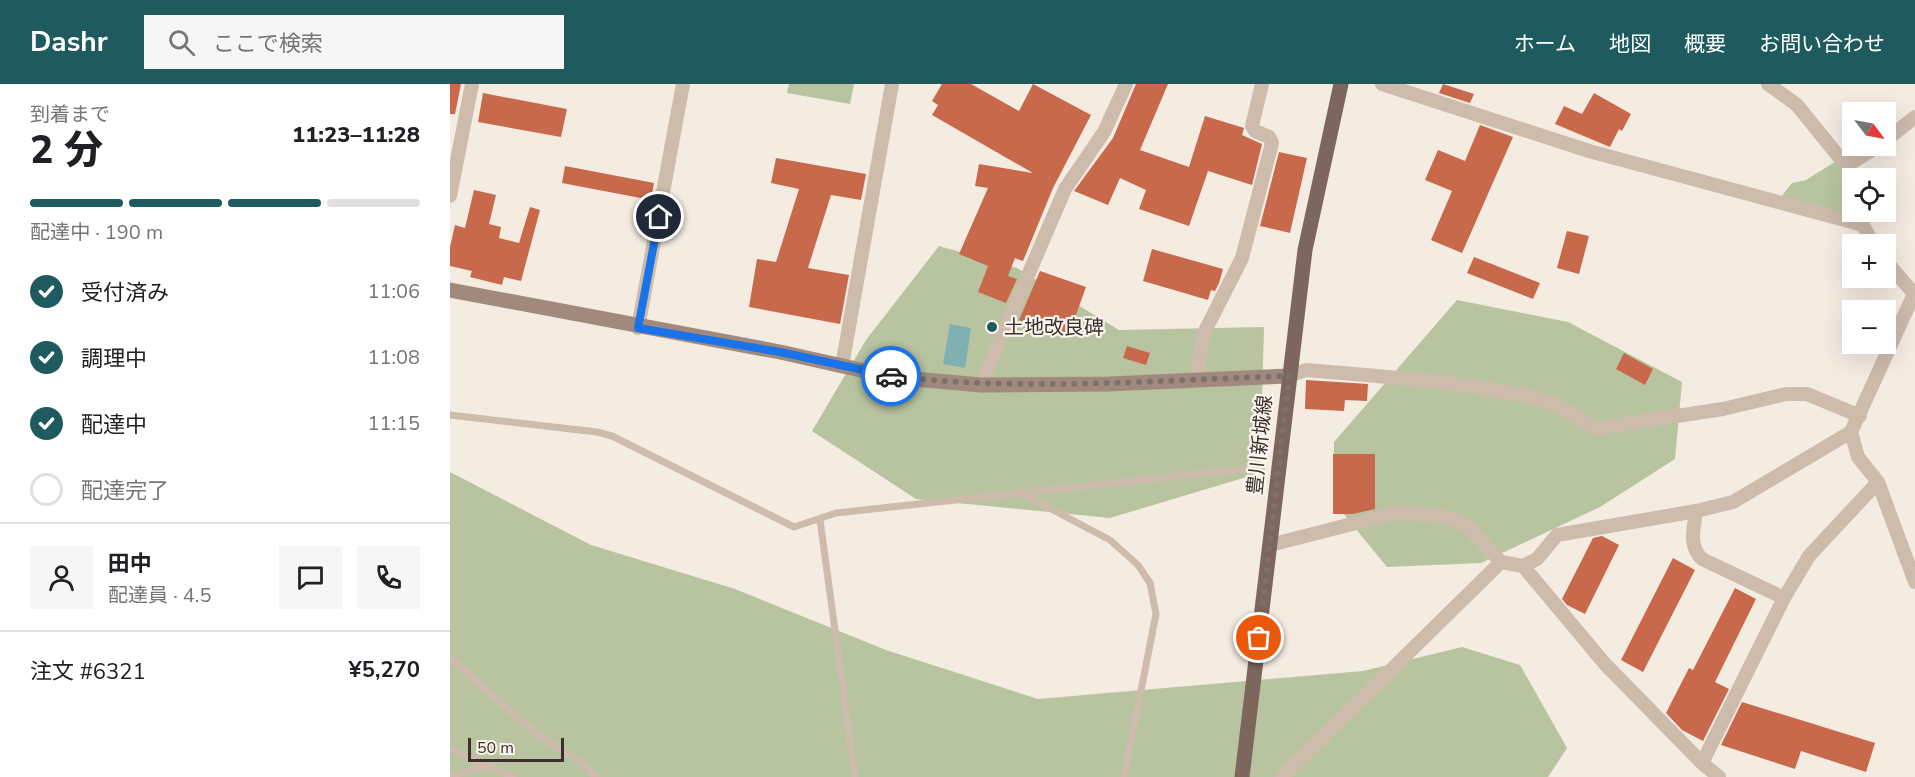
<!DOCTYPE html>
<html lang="ja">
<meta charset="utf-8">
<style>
:root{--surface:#fff;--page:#f6f6f6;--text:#202124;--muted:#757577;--line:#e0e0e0;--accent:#1f5a5e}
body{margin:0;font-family:"Nunito Sans","Noto Sans JP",sans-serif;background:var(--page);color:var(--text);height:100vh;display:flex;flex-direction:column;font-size:22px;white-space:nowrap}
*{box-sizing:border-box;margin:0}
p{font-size:20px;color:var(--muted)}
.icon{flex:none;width:33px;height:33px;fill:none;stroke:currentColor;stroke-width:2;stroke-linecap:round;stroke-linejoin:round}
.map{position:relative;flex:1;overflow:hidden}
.panel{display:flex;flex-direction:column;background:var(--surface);width:450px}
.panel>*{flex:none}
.needle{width:39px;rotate:122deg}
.buttons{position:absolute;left:1392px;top:18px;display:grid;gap:12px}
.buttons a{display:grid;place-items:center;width:54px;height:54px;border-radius:0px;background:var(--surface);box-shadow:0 6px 24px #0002;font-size:30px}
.scale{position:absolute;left:18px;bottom:15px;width:96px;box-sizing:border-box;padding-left:6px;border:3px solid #3b302b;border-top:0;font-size:16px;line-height:21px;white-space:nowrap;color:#3b302b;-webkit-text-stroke:4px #fbf5ee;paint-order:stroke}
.pin{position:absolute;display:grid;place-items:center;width:51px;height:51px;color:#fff;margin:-26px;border:3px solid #fff;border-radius:50%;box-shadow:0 2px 6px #0007}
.courier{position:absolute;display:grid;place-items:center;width:60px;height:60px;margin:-30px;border:4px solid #1a73e8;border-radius:50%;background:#fff;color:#222;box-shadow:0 2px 8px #0007}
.headline em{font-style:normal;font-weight:800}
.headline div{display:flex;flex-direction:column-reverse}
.headline{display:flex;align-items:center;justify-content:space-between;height:102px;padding:0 30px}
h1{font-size:39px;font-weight:800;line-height:45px}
.bar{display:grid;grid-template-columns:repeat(4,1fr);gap:9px 6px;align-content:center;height:72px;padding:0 30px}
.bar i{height:8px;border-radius:4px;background:var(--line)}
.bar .selected{background:var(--accent)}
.bar p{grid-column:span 4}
.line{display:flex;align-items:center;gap:15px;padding:0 30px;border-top:2px solid var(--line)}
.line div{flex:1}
.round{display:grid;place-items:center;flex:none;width:63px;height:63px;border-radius:0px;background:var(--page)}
ol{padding:0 30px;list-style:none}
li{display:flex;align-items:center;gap:18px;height:66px}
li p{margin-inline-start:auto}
li .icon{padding:6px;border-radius:50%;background:var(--accent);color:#fff;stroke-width:4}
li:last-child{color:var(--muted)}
li i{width:33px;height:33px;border:3px solid var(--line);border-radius:50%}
header{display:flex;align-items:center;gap:36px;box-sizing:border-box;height:84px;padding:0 30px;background:var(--accent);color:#fff}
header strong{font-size:28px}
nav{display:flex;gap:33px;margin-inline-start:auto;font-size:21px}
.search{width:420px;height:54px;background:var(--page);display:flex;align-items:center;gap:15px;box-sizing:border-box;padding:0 21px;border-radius:0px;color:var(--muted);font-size:22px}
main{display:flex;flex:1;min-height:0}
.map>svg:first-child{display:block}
</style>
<header>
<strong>Dashr</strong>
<div class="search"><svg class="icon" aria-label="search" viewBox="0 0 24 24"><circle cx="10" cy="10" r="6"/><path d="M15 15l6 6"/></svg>ここで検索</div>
<nav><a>ホーム</a><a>地図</a><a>概要</a><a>お問い合わせ</a></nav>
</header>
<main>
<section class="panel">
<div class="headline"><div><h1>2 分</h1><p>到着まで</p></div><em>11:23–11:28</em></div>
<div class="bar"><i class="selected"></i><i class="selected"></i><i class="selected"></i><i></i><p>配達中 · 190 m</p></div>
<ol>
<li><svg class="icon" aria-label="check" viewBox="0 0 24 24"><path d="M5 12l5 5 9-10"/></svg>受付済み<p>11:06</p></li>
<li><svg class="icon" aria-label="check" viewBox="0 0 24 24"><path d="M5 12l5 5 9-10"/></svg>調理中<p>11:08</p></li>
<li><svg class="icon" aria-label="check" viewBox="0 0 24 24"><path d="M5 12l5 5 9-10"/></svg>配達中<p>11:15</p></li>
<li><i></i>配達完了</li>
</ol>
<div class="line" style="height:108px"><a class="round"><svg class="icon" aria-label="person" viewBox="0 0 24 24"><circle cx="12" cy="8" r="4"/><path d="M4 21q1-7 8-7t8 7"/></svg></a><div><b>田中</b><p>配達員 · 4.5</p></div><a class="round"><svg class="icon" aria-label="chat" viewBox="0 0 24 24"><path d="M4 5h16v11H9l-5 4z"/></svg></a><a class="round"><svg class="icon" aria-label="phone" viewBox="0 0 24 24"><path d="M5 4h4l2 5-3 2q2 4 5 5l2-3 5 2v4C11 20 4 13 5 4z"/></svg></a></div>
<div class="line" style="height:78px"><div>注文 #6321</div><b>¥5,270</b></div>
</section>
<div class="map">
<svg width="1465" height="693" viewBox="0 0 1465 693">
<rect width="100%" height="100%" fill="#f4ebe1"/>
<path fill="#b8c4a0" d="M339,0H404L400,20L337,9Z
M1388,76L1399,82L1402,101V128H1408L1405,136L1331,113L1342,99L1356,96Z
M489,162L567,184L669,246L814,243L810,389L660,434L466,415L362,347L416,256Z
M1007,216L1118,238L1232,298L1225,375L1150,423L1031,479L937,483L883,417L884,358Z
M0,388L141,461L285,505L436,566L588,615L913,587L1012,563L1070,581L1117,664L1098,693H0Z"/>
<path fill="#7fb0b2" d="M500,240L521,244L515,284L493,280Z"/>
<path fill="#c8694b" d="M0,0H11L5,30H0Z
M492,0H521L569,27L583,0L641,31L603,104L573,177L565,174L558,192L567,195L556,219L528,208L538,182L509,170L538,104L525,102L529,80L583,89L482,31L488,21L482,17Z
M686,0H718L690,66L739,83L755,32L794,44L792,51L812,60L802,101L758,87L739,142L689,125L696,106L670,94L658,121L624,107L663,54Z
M993,0L1024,10L1020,19L989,9Z
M33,9L117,25L111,53L28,38Z
M1144,9L1181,30L1172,47L1169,45L1160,63L1105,40L1114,22L1132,30Z
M1030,41L1063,53L1012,169L981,156L1002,107L975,96L988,66L1015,77Z
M829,68L857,74L840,149L810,142Z
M326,74L416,90L411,116L381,111L358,184L399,191L390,240L299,223L307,175L326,178L349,105L321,99Z
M115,82L204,99L201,116L112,99Z
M24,106L46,111L39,140L51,143L49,154L69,159L80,123L90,126L71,197L54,193L52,201L20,193L22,187L0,182V163L5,141L15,144Z
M1117,147L1139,152L1129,190L1107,184Z
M702,165L773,185L769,199L765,207L761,206L758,216L693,197Z
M1024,173L1090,199L1083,215L1017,189Z
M590,187L636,203L618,253L569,236Z
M677,262L700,269L696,281L673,274Z
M1174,269L1203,285L1195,301L1166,285Z
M856,296L918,300L917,317L895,316L894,327L855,325Z
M883,370H925V425L903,430H883Z
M1152,452L1169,461L1135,530L1117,521L1112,515L1143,454Z
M1223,474L1245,486L1193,588L1171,576Z
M1285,504L1306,515L1265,598L1279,605L1253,657L1232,646L1216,629L1239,584L1243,586Z
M1292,618L1425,659L1416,688L1351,667L1345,685L1271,661Z"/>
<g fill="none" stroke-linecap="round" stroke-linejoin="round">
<path stroke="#cdbbac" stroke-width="7" d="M0,331L147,348L162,352L344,443L386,429L812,383
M569,408L660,456L688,481L700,499L706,530L674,693
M370,436L405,693
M0,574L84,648L132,680L146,693
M0,665L63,693
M0,692L39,682"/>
<path stroke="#cdbbac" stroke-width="14" d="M932,0L1139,67L1413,141
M1318,0L1347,21L1389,73L1401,79
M1436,56L1465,33
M1401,79L1428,62
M0,112L22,0
M1411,128L1413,141L1423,160
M1436,177L1465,211
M188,244L233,0
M392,282L442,0
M839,292L856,286C933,293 1024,297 1099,318C1116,323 1130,339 1148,344L1273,325L1336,310H1357L1410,332
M747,295L753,251L792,174L822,59L819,53L805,47L802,42L812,0
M531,301L615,105L654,48L676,0
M1401,348L1408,373L1428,398L1465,498
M1246,427C1244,445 1238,461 1252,475L1334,514
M820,461L949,428L1001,434L1017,442L1051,478L1073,482L1087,475L1107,451L1246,427L1283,418L1401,348L1464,210
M1073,482L1155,580L1252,679L1269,693
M1252,679L1334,514L1359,472L1428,398
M832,693L1051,478"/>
<path stroke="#a18a7d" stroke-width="15" d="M0,206L330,268L442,293L531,301L659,300L839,292"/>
<path stroke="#7d675c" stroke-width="15" d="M792,693L855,166L891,0"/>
</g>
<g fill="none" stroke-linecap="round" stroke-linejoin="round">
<path stroke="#7c716b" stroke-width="6" stroke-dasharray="0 10.8" d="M441,292C573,308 706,296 839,292L809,554"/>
<path stroke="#1a73e8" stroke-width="8" d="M209,133L188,244L330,268L441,292"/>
</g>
<circle fill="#1f5a5e" stroke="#fbf5ee" stroke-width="2" cx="542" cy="243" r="6"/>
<g text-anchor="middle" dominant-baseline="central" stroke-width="4.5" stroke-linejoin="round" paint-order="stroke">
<g font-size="20" fill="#3b302b" stroke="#fbf5ee" text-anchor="start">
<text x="554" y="243">土地改良碑</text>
</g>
<g font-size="20" fill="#3b302b" stroke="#fbf5ee">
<text transform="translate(810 361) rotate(-84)">豊川新城線</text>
</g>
</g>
</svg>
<div class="buttons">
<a><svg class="needle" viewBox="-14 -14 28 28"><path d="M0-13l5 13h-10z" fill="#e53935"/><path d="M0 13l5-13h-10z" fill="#757577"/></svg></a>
<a><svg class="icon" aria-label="locate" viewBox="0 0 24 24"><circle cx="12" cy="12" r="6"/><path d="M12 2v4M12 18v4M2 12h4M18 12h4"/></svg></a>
<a>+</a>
<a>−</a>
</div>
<div class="scale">50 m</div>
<div class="pin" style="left:809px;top:554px;background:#ea580c"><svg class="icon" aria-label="bag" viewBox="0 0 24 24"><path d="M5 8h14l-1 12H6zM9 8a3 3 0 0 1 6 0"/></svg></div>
<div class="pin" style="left:209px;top:133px;background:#1f2937"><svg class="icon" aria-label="home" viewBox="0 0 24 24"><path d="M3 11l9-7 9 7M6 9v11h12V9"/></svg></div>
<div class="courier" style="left:441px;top:292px"><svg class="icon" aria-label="car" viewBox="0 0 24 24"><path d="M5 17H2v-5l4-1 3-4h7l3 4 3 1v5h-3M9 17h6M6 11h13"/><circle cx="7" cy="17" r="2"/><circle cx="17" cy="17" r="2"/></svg></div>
</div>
</main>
